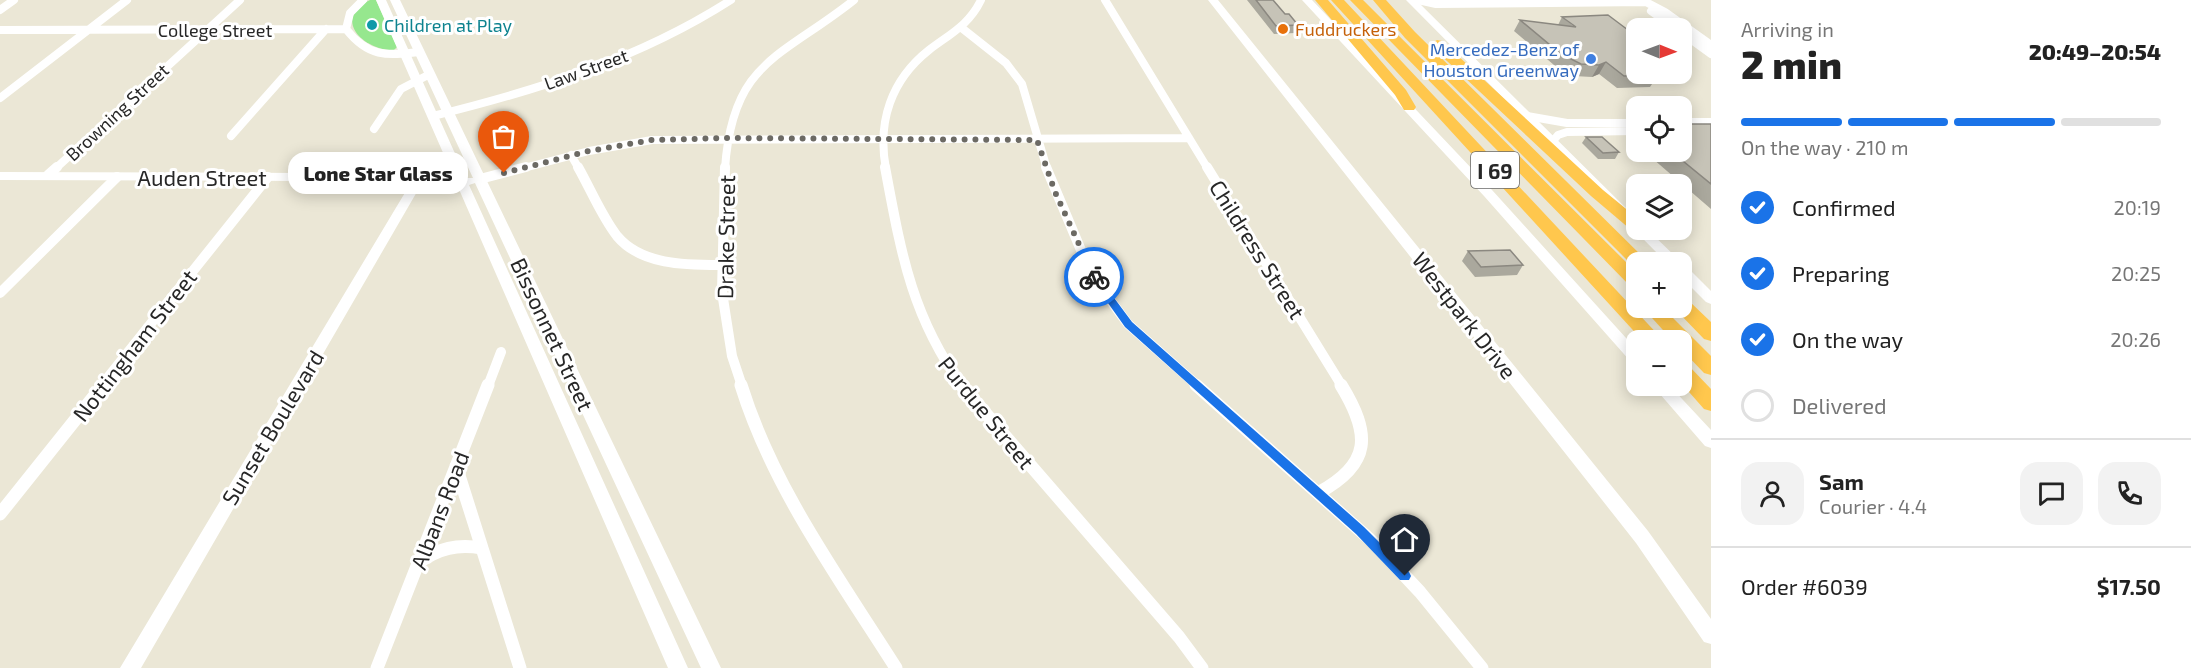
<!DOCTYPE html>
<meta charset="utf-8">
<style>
:root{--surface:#fff;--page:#f2f2f2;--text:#222;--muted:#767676;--line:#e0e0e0;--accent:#1a73e8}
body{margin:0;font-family:"Exo 2",sans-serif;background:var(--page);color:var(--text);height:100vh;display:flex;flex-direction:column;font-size:22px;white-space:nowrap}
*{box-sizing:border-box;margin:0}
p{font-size:20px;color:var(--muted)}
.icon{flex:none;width:33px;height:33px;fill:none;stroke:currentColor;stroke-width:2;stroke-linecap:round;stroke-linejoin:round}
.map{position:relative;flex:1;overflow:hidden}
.side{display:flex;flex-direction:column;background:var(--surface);width:480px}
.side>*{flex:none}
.needle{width:39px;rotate:91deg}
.controls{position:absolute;left:1626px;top:18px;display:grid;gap:12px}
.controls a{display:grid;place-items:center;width:66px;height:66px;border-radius:12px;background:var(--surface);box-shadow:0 3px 15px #0003;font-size:30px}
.pin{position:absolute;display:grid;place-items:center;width:51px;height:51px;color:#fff;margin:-62px -26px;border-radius:50% 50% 50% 0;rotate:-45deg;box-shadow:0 0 6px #0007}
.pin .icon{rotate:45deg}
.courier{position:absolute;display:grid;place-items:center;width:60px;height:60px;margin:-30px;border:4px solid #1a73e8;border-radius:50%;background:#fff;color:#222;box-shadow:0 2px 8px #0007}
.bubble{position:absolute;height:42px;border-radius:18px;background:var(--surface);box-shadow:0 3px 15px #0003;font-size:20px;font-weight:800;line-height:42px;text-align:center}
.head em{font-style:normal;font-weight:800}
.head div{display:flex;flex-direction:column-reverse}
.head{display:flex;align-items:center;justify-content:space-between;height:102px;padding:0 30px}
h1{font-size:39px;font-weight:800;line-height:45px}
.bar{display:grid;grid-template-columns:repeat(4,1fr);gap:9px 6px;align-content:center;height:72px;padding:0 30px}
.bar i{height:8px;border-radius:4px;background:var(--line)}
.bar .active{background:var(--accent)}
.bar p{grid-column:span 4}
.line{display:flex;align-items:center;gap:15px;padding:0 30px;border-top:2px solid var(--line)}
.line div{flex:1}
.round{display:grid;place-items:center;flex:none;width:63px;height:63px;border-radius:18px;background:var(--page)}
ol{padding:0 30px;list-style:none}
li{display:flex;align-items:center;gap:18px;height:66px}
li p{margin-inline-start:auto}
li .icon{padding:6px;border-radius:50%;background:var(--accent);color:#fff;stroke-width:4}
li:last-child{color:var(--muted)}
li i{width:33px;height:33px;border:3px solid var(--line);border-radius:50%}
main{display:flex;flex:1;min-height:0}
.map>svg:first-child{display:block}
</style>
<main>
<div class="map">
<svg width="1711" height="668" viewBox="0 0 1711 668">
<rect width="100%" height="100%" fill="#ebe7d6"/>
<path fill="#96e78e" d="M370,0H376L397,47L394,50C364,51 331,19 370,0Z"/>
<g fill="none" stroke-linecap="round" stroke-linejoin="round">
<path stroke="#fff" stroke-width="8" d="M1105,0L1208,169
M1418,0L1436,4L1647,2
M1642,0L1665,12L1711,45
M0,10L14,0
M1651,11L1675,28
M346,29L350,13L363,0
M963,29L1006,63L1022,84L1047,169
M0,30L346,29C368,57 386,56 419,52
M1682,33L1711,54
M0,98L127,0
M433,116C538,90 639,59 731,0
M1527,116L1567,123H1636
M1682,122H1711
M374,129L401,89L430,74
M231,136L326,29
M1553,141L1558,135L1567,132L1636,131
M571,155L579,169
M55,169L240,0
M520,169L589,151L652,140L1189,138
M725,169C732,61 781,58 854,0
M886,169C877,122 891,80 929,50C950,34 969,25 981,0"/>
<path stroke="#fff" stroke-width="10" d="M578,167C590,188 602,217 617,236C641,265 685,265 720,265
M725,167L722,292L732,356L742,386
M885,167C901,252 911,315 962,386
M1046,167L1091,274L1128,324L1198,386
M1207,167L1342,386
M48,175L57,167
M480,179L526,167
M0,293L117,177
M101,386L268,177
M488,386L501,352"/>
<path stroke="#fff" stroke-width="13" d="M741,385C773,488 839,578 896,668
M961,385L1179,637L1202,668
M1196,385L1374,543L1420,592L1482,668
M456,466L520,668
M1318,493C1372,464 1371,434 1341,385
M0,514L103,385
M418,563C439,548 457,544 482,548
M377,668L488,385"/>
<path fill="#fff" fill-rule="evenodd" d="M376,0H386L466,178H473L390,0H400L721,668H701L475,183L469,185L688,668H668L458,187L418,190L141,668H120L406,191L303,181L0,180V172L303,173L397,183L455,180Z
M1208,0H1218L1648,531L1711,619V644L1704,642L1636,543Z
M1302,0H1312L1492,190L1636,349V363L1631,362L1484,196Z
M1406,0H1416L1636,218V230H1648L1681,262H1666Z
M1682,266L1687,267L1711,291V304L1706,302L1682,278Z
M1653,386H1670L1711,430V448L1705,446Z"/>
<path fill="#ffc74d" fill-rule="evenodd" d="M1315,0H1328L1406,90L1416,107L1414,110H1404L1395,95Z
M1331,0H1344L1663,340H1642Z
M1350,0H1363L1636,272V288L1630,286Z
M1373,0H1386L1415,32L1648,262H1636V267L1633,266L1405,38Z
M1437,40L1442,41L1603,190L1636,217V230H1639L1630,229L1591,196L1432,47L1430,44Z
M1682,299L1689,301L1711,322V341L1704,339L1675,309L1674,308H1682Z
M1643,308H1663L1711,356V375L1704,373L1682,350V340H1672Z
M1682,364L1689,366L1711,389V411L1704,409L1682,384Z"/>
</g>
<path fill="#aaa89d" d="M1247,0H1273L1285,14L1298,25L1295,33L1274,34Z
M1562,17L1636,74H1664H1656L1658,75L1650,87L1617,88L1599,74L1592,77L1574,76L1554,65L1514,31L1520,20L1558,25Z
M1711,124V209L1645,152H1682Z
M1636,131V144L1631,139Z
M1586,137L1619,152L1615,159H1598L1582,143Z
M1468,251L1523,265L1517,275L1475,277L1462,261Z"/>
<path fill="#8b8880" d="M1606,62L1599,74L1592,77L1599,65Z"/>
<path fill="#c6c3b7" stroke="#8b8880" stroke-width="1.5" d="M1256,0H1273L1285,14H1289L1298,25L1276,26Z
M1608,15L1636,36V74H1656L1658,75L1624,76L1606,62L1599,65L1581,64L1561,54L1520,20L1576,27L1562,17Z
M1682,124H1711V184L1672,152H1682Z
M1586,137H1602L1619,152L1603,153Z
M1510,250L1523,265L1481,267L1468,251Z"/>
<path fill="#1a73e8" d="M1091,275H1097L1132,322L1364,527L1409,572L1411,576L1409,580H1400L1356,534L1125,327L1091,279Z"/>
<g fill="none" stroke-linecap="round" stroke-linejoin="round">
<path stroke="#6c6a64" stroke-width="6" stroke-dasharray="0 10.8" d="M504,173L589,151L652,140L728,138L1037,140L1055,192L1094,277"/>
</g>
<circle fill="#0f9aa8" stroke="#fff" stroke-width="2" cx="372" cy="25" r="6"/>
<circle fill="#e8710a" stroke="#fff" stroke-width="2" cx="1283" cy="29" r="6"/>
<circle fill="#3f7fe0" stroke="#fff" stroke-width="2" cx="1591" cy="59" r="6"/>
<g text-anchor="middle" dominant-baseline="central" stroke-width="6" stroke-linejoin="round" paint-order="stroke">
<g font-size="18" fill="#0d838f" stroke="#fff" text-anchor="start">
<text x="384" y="25">Children at Play</text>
</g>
<g font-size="18" fill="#c56008" stroke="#fff" text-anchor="start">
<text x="1295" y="29">Fuddruckers</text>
</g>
<g font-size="18" fill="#272727" stroke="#fff">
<text x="215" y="30">College Street</text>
<text transform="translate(586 69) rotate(-20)">Law Street</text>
<text transform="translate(117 112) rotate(-43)">Browning Street</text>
</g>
<g font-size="18" fill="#366cbe" stroke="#fff" text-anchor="end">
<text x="1579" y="49">Mercedez-Benz of<tspan x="1579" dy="21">Houston Greenway</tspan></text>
</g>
<rect fill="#fff" stroke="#686868" stroke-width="1.5" x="1471" y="152" width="48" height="36" rx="4.5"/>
<g font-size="21" font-weight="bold" fill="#272727">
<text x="1495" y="170">I 69</text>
</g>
<g font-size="22" fill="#272727" stroke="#fff">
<text x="202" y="177">Auden Street</text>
<text transform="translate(725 237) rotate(-89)">Drake Street</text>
<text transform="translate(1258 249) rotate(58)">Childress Street</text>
<text transform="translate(1465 315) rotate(52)">Westpark Drive</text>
<text transform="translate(553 334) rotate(65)">Bissonnet Street</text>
<text transform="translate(134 345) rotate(-52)">Nottingham Street</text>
<text transform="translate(987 412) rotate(51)">Purdue Street</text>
<text transform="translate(272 427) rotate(-59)">Sunset Boulevard</text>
<text transform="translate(439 510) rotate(-69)">Albans Road</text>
</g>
</g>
</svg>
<div class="controls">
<a><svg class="needle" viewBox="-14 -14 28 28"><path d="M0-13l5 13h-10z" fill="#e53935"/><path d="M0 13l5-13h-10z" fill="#767676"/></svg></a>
<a><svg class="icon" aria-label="locate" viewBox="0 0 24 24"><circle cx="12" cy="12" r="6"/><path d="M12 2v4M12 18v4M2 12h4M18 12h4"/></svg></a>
<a><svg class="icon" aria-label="layers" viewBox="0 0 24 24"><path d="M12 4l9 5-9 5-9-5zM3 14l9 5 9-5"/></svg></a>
<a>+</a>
<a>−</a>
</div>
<div class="pin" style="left:504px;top:173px;background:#ea580c"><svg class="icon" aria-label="bag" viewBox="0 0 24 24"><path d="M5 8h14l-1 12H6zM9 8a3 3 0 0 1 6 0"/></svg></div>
<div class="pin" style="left:1405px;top:576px;background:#1f2937"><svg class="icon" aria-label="home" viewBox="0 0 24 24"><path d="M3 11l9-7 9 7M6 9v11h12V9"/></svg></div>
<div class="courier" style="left:1094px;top:277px"><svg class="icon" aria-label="bike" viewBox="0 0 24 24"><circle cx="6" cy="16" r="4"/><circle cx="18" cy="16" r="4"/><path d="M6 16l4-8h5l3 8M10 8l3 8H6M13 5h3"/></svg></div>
<div class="bubble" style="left:288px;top:152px;width:180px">Lone Star Glass</div>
</div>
<section class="side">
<div class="head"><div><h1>2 min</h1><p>Arriving in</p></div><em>20:49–20:54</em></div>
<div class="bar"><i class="active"></i><i class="active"></i><i class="active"></i><i></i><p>On the way · 210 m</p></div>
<ol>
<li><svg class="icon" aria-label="check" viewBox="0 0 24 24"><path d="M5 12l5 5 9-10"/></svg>Confirmed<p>20:19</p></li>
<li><svg class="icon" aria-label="check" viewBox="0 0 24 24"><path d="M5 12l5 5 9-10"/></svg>Preparing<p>20:25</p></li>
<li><svg class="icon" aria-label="check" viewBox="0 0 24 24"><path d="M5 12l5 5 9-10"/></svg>On the way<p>20:26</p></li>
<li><i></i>Delivered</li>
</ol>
<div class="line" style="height:108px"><a class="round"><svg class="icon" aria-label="person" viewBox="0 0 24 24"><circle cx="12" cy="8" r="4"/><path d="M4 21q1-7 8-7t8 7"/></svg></a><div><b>Sam</b><p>Courier · 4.4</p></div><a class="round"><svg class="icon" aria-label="chat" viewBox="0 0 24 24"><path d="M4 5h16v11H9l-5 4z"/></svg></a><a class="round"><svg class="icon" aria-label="phone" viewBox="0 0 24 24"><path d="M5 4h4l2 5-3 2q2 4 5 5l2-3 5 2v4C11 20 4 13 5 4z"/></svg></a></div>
<div class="line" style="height:78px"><div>Order #6039</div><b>$17.50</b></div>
</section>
</main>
